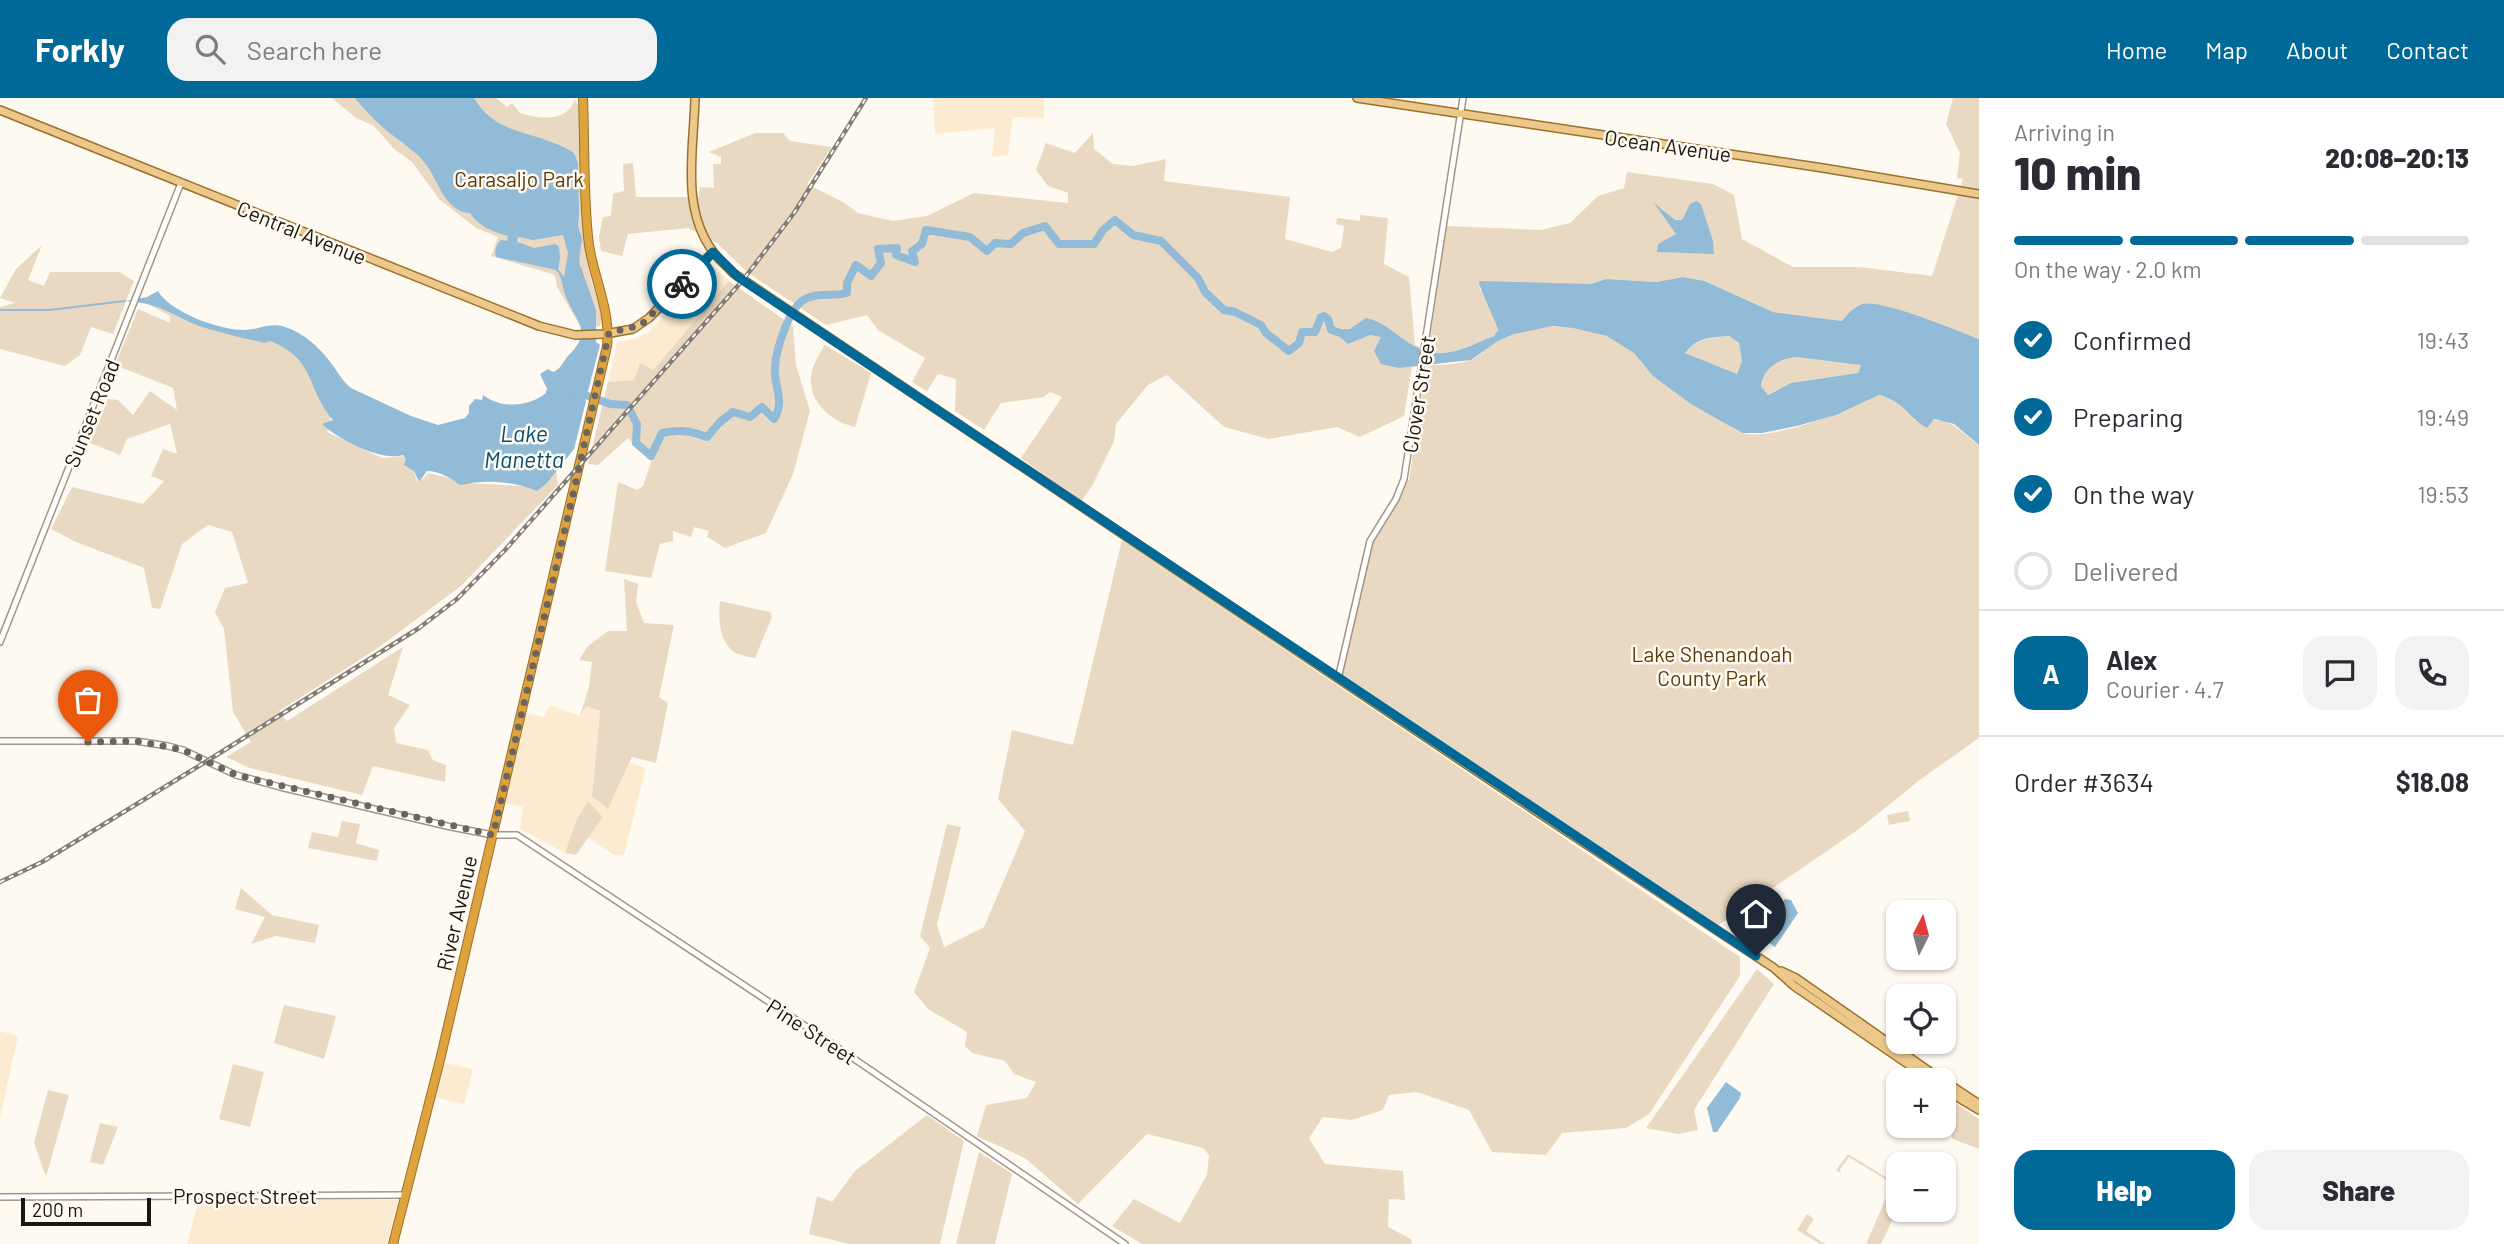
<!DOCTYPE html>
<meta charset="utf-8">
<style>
:root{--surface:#fff;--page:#f2f2f3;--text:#2b2b33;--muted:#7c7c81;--line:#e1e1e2;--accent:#016997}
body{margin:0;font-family:Barlow,sans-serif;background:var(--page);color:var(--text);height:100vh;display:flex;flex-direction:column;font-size:26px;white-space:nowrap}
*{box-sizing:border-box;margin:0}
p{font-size:23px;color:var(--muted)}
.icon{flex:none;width:38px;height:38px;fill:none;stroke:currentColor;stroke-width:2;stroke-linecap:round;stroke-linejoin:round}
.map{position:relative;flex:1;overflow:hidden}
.side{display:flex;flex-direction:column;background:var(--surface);width:525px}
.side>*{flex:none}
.needle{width:46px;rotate:6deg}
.tools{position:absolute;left:1886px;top:802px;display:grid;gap:14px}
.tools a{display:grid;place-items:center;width:70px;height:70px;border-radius:14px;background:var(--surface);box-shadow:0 2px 5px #0004;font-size:35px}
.scale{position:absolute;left:21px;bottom:18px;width:130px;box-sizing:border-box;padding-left:7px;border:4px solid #1a150f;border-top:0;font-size:19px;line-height:24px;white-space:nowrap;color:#1a150f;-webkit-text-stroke:5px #fef9f1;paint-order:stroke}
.pin{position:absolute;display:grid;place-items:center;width:60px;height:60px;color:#fff;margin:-72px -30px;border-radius:50% 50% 50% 0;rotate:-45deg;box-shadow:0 0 7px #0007}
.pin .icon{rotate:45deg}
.courier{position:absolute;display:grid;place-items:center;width:70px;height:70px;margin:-35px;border:5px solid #016997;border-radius:50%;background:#fff;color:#222;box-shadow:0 2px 9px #0007}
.headline em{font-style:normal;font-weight:800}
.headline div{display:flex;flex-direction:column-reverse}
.headline{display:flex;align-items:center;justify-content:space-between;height:119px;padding:0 35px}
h1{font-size:46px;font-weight:800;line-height:52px}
.bar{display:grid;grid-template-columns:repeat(4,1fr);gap:10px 7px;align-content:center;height:84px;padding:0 35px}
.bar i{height:9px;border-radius:5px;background:var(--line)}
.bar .active{background:var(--accent)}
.bar p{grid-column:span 4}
.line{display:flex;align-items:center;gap:18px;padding:0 35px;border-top:2px solid var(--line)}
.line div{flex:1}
.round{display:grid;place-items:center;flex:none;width:74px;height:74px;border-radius:21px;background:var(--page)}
ol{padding:0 35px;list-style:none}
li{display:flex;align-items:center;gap:21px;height:77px}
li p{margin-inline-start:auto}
li .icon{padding:7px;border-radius:50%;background:var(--accent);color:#fff;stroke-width:4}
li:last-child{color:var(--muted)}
li i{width:38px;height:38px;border:4px solid var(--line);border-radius:50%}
.button{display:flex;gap:14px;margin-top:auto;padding:14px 35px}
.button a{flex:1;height:80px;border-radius:21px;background:var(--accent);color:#fff;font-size:28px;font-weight:800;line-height:80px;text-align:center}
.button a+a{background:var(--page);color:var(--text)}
header{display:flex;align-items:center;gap:42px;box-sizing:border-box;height:98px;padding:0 35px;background:var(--accent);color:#fff}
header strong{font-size:33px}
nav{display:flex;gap:38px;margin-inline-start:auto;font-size:24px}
.search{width:490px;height:63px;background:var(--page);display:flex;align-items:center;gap:18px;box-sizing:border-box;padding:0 24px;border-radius:21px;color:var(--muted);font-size:26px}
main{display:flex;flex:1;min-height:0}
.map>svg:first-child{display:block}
</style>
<header>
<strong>Forkly</strong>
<div class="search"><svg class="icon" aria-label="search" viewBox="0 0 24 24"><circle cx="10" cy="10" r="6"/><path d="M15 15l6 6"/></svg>Search here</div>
<nav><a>Home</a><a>Map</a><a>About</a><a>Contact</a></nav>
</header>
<main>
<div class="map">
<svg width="1979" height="1146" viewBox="0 0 1979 1146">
<rect width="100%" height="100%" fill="#fef9f1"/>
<path fill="#fdebd1" d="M933,0H1044V20L1013,19L1008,57L992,59L995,30L935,36Z
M712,168L729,183L653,272L634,282L608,284L617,244L638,240L649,234Z
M550,607L580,618L586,608L600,613L592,698L608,710L630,665L646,670L624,757L616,758L588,740L603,719L588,704L576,723L565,755L520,731L523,709L503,705L524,615L544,619Z
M0,933L18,938L0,1019Z
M441,964L473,971L464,1006L433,999Z
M199,1101L294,1102H398L387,1146H187Z"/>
<path fill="#ead9c2" d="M332,0H496L507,9L512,5L520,15C539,21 567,25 575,1L580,12L587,152L590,179L603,218L600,228L584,230L580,228L557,189L555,178L552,176L491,158L498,139L476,130L439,101L412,64L394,51L374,28L356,20Z
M1953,0H1979V241L1890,209L1856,208L1842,223L1773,214L1706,183L1683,179L1656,184L1606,181L1591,186L1479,189L1492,213L1498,232L1494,238L1447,257L1433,255L1413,267C1430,267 1454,268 1471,262C1480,258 1488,249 1497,244C1519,230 1548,226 1574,230C1596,233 1620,240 1636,257C1641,263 1644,268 1650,273C1673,293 1697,309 1724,324C1729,328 1736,333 1742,335C1773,343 1851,312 1878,297C1895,301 1907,308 1915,323C1953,319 1951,327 1979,347V640L1921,681L1859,731L1713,831L1338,581L1370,443L1401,391L1409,382L1426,267L1412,269L1404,318L1360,339L1337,329L1269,341L1224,329L1167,277L1148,287L1116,326L1114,343L1092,388L1081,404L1021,360L1062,299L1050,294L1044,299L1001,305L984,332L955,313L956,281L938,276L927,293L912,284L925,260L878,232L867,217L826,227L747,174L717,145L688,130L628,136L622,158L601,153L599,139L603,119L611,118L613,96L624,93L623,66L633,65L636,99H699L700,89L714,90L713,66H721V59L709,54L755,35H783L790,43L832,49L807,86L845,105L858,115L893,123L927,118L974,95L1068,105V95L1048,88L1036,72L1046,45L1075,55L1093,35L1094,51L1113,66L1133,68L1166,61L1164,83L1290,99L1285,141L1332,154L1341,150L1344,128L1336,126L1337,120L1360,123V117L1388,120L1384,166L1409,179L1415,247L1428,252L1447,128L1541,132L1570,125L1598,98L1624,90L1627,74L1713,86L1734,97L1742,141L1793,169H1860L1932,178L1963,81L1957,80L1960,55L1946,26Z
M42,147L28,182L44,188L50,174H119L134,183L113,236L91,229L80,257L65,268L0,251V209L15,205L0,200L16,171Z
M729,183L793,228L796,267L810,313L793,376L766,435L725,450L707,439L709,433L694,429L691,439L673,433V443L660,446L651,480L605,473L618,384L637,392L643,388L652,361L639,353L628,340L598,367L588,366L608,284L634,282L640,265L653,272Z
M144,204C172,212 198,225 225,234C248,242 279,238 296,257C312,274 316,300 331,318L327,334L382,360L408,358L418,385L429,375L469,385L537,389L556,372L558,387L461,488L378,550L279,613L287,623L403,549L388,597L410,607L394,630L396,645L428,652L433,662L446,667L445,684L373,668L362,697L250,670L226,659L251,644L233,614L224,531L215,514L225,490L248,485L232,434L208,427L182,446L160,511L152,510L144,470L76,444L51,431L72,389L143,406L164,383L151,378L163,351L177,356L170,326L127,341L120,357L90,345L108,301L118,302L133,317L150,293L177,312L173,290L115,267L138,211L170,225V218Z
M1729,238L1739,245L1742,263L1737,276L1684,255C1699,241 1709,239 1729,238Z
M825,247L871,275L855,329C835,325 811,307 811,284C810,270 818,258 825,247Z
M1797,259L1861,266L1858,275C1829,281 1793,280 1768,297L1761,288C1764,269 1778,261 1797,259Z
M1122,442L1740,859V878L1649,1016L1626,1030L1562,1035L1546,1057L1492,1054L1469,1012L1417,994L1389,997L1383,1012L1352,1022L1323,1019L1309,1040L1325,1066L1403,1073L1405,1102L1389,1101L1388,1129L1411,1141L1412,1146H1142L1112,1128L1134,1101L1180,1125L1207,1077L1209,1057L1203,1050L1147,1036L1078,1106L1025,1060L977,1038L986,1007L1027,1000L1036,984L1014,976L1005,963L972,955L965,948L967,934L928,911L914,894L930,850L920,838L947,726L961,729L937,827L944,849L984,829L1025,733L998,701L1012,632L1073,647Z
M624,481L638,486L636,504L644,525L674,527L659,599L668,605L656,665L632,659L608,711L592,698L600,613L586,608L580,618L589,589L592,564L579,562L588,548L608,533H627Z
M720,503L770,514L772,519L755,560C750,559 743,558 738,556C719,547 718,520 720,503Z
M588,703L603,719L576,757L565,755L576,723Z
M1908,713L1910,723L1889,727L1887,717Z
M342,723L360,726L356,745L379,752L377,763L308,750L312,734L338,739Z
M241,790L272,817L319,827L315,845L276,838L251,846L265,819L235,811Z
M1757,871L1774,886L1694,1012L1698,1032L1678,1036L1646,1030Z
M284,907L336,918L324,961L274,945Z
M233,966L264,974L250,1029L219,1021Z
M48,992L69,997L46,1079L34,1045Z
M1951,1002L1979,1021V1051L1953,1041C1945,1025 1943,1018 1951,1002Z
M927,1017L964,1043L940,1146H849L809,1136L817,1098L832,1104L855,1073Z
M100,1025L118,1029L103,1067L90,1064Z
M979,1054L1012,1076L995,1146H956Z
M1848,1056L1899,1087V1108L1881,1146H1866L1886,1100H1890L1896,1088L1849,1059L1840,1071L1841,1075L1836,1072Z
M1807,1116L1814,1121L1806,1133L1825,1146H1820L1797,1132Z"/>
<path fill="#92bbd7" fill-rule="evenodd" d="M355,0H474C497,40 540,32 574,55L578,65L579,116L578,128L582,140L579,164L596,212V244L600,247L588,293L583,297L586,303L574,351L547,385L537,393C512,383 486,381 460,387C451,380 439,373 427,373L419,384L414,373L404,367L406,361L403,357C382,364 337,341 322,326L333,322C306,290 316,261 270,243L265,245C243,240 220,235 199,228C169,216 160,205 125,203L147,199L158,193C170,214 219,232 244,232C259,232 270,224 285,229C304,235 319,249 331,265C338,274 342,283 351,290L411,318L438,327L465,320L469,315V308L475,301L482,302L483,297C501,311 529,309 546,295L547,291L540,276L548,271L553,274C561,271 562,265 568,258C593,233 577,225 566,199C562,189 563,180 556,172L496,159C494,153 496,146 501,142L507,143L508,138C492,133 479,129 470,115C444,114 438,80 424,64C414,52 398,42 386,32C375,23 364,11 355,0ZM563,137L568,155L564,179L558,171L560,160L559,148L555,146L534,150L517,144L518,139L533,142Z
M1696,103L1701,106L1713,143L1714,156L1657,154L1658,146L1676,136L1654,105L1675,122H1682L1690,106Z
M1683,179L1705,183L1773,214L1842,223C1848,216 1854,208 1863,206C1883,201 1957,233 1979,241V347L1954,326L1934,321L1927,330C1906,318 1907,305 1879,297L1836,317L1797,328L1762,335H1742L1691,306L1653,278L1634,255L1607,238L1573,230L1553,228L1514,236L1498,243L1471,262L1398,270L1381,266L1374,253L1381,239L1370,237L1348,246L1332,232L1350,231L1366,220C1380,223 1387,229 1399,238C1438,267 1454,254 1494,238L1498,232C1495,220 1479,191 1479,183L1591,186L1606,181L1656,184ZM1729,238L1739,245L1742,263L1737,276L1685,255C1697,240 1710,239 1729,238ZM1797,259L1861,267L1858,275L1791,285L1768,297L1761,288C1764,269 1779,261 1797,259Z
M1785,801L1791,802L1798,815L1775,849L1756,836Z
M1726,984L1741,995L1740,1000L1717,1034H1713L1707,1010Z"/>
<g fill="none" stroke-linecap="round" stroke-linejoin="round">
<path stroke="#92bbd7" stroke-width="2" d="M0,212H49L125,203"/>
<path stroke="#92bbd7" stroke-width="8" d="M574,293L610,306L627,307L637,326L636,345L651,358L662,335C679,331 691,333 707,339L720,324L733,314L750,319L762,309L774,321C786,302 773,288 775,269C776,252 789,209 805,201C818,194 833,199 847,195V185L856,167L871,178L881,165L878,151L897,150L896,157L915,164L912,153L922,146L926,132L970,139L987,153L995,145L1011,146L1023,135L1045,128L1059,146H1094L1103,132L1115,122L1133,137L1161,143L1198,180L1205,194L1224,212L1235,214L1261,227L1266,235L1289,253L1299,245L1302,234H1315L1321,219L1324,218L1328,221L1331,232L1341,235"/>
<defs>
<path id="minor" d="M0,544L181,85
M1338,581L1370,443L1396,401L1404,381L1463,0
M0,643H136L168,648L183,652L236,677L280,689L451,729L493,737H517L828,943L1125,1146
M0,1099L406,1097"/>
<path id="major" d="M695,0C694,51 680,111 714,155C719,162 727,168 733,175L1536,713L1774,870L1794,888L1931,982
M1357,0L1823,70L1979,96
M0,12L539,228L575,237L605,236L633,231L649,220L713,154
M1781,873L1796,880L1942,982
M1944,983L1979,1006
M1944,991L1979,1012"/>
<path id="highway" d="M393,1146L440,962L607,248C611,213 594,181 589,147C583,101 585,48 583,0"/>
</defs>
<use href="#minor" stroke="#a29684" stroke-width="8"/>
<use href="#major" stroke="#9a712e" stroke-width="10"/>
<use href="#highway" stroke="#9a712e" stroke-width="10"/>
<use href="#minor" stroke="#fff" stroke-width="5"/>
<use href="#major" stroke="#ecc88b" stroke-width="7"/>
<use href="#highway" stroke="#dfa33e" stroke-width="8"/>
<defs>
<path id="rail" d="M0,784L42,764L207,663L419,530L457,501L505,452L743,182L794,115L866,0"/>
</defs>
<use href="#rail" stroke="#817c75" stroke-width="4.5"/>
<use href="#rail" stroke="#fef9f1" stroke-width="2" stroke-dasharray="5" stroke-linecap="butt"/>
</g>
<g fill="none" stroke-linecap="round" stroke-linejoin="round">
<path stroke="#6a655e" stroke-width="7" stroke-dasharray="0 12.6" d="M88,644L136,643L168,649L183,652L236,677L493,737L572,401L609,235L641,227L682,186"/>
<path stroke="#016997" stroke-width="9" d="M682,186L713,154L738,179L1756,858"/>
</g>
<g text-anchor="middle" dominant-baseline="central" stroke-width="5" stroke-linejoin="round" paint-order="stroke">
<g font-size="21" fill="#1a150f" stroke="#fef9f1">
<text transform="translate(1668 47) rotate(8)">Ocean Avenue</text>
<text transform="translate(302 134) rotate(22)">Central Avenue</text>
<text transform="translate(1418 296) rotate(-81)">Clover Street</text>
<text transform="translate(91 315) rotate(-68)">Sunset Road</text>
<text transform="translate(456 815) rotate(-77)">River Avenue</text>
<text transform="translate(812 933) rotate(33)">Pine Street</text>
<text x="245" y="1097">Prospect Street</text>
</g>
<g font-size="21" fill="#573c0d" stroke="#fef9f1">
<text x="519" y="80">Carasaljo Park</text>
<text x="1712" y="555">Lake Shenandoah<tspan x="1712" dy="24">County Park</tspan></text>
</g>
<g font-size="23" font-style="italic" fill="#004f73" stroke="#fef9f1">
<text x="524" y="335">Lake<tspan x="524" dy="26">Manetta</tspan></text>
</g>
</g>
</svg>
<div class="tools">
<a><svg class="needle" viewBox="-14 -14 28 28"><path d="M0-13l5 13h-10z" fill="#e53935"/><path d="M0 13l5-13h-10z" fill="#7c7c81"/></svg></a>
<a><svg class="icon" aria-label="locate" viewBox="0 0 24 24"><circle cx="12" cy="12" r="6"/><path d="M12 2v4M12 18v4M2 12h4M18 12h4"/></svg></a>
<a>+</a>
<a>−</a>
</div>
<div class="scale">200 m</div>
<div class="pin" style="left:88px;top:644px;background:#ea580c"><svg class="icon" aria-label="bag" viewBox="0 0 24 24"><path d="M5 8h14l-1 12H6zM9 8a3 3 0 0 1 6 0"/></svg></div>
<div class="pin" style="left:1756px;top:858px;background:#1f2937"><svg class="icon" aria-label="home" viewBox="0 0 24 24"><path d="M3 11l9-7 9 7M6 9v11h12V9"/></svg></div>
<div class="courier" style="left:682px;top:186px"><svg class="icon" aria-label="bike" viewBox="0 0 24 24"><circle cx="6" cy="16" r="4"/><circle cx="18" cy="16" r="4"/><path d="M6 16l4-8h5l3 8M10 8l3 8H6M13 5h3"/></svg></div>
</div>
<section class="side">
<div class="headline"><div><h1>10 min</h1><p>Arriving in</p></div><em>20:08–20:13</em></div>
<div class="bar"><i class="active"></i><i class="active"></i><i class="active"></i><i></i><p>On the way · 2.0 km</p></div>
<ol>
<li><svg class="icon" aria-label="check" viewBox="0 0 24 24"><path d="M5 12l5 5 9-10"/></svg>Confirmed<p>19:43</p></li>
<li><svg class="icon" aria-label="check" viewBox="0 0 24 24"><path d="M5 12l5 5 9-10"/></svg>Preparing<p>19:49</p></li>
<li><svg class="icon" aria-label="check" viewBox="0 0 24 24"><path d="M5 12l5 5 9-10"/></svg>On the way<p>19:53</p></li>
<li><i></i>Delivered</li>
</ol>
<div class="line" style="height:126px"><b class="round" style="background:var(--accent);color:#fff">A</b><div><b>Alex</b><p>Courier · 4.7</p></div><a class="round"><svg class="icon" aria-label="chat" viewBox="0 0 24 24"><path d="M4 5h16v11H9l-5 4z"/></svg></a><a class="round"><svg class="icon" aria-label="phone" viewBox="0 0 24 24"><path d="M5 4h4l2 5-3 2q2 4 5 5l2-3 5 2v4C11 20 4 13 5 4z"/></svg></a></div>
<div class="line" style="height:91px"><div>Order #3634</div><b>$18.08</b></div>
<div class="button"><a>Help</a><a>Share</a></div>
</section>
</main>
